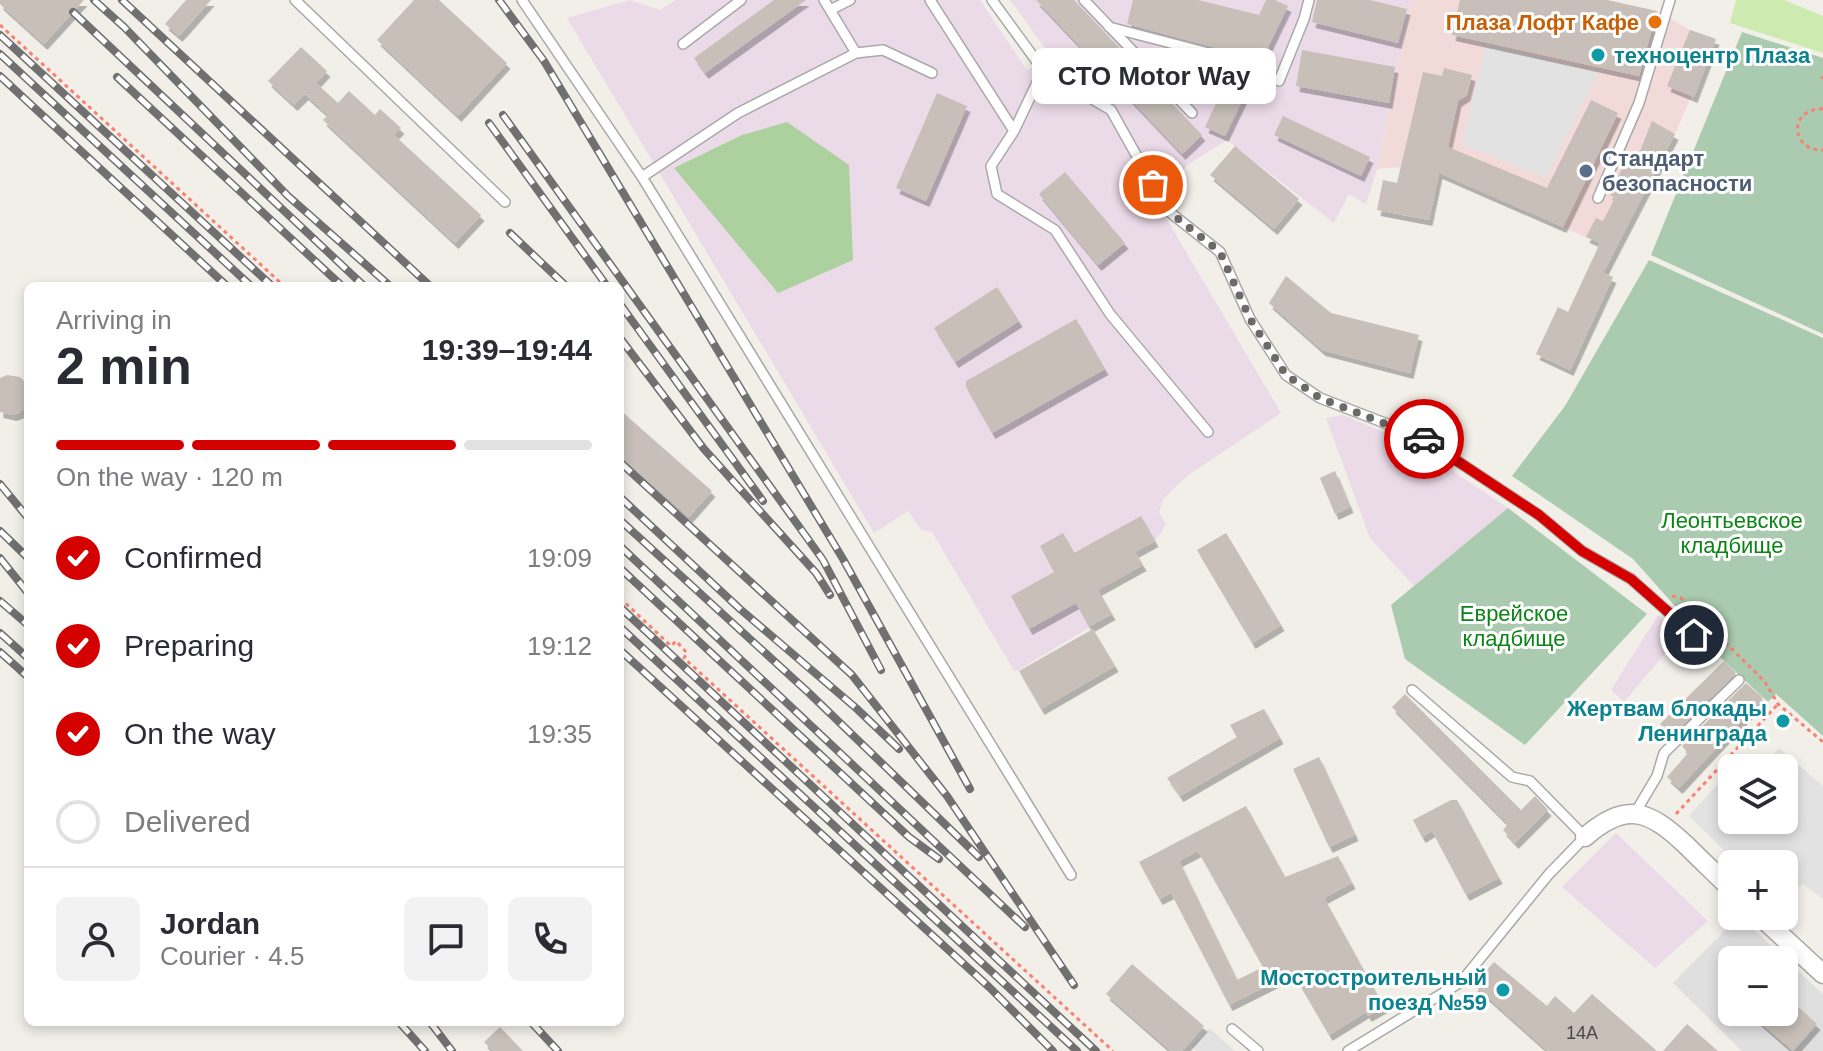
<!DOCTYPE html>
<meta charset="utf-8">
<style>
:root{--surface:#fff;--page:#f2f2f3;--text:#2b2b33;--muted:#7c7c81;--line:#e1e1e2;--accent:#d40000}
body{margin:0;font-family:Helvetica,sans-serif;background:var(--page);color:var(--text);height:100vh;display:flex;flex-direction:column;font-size:30px;white-space:nowrap}
*{box-sizing:border-box;margin:0}
p{font-size:26px;color:var(--muted)}
.icon{flex:none;width:44px;height:44px;fill:none;stroke:currentColor;stroke-width:2;stroke-linecap:round;stroke-linejoin:round}
.map{position:relative;flex:1;overflow:hidden}
.drawer{position:absolute;left:24px;top:282px;width:600px;height:744px;display:flex;flex-direction:column;background:var(--surface);border-radius:12px;box-shadow:0 4px 12px #0003}
.drawer>*{flex:none}
.controls{position:absolute;left:1718px;top:754px;display:grid;gap:16px}
.controls a{display:grid;place-items:center;width:80px;height:80px;border-radius:12px;background:var(--surface);box-shadow:0 4px 12px #0003;font-size:40px}
.pin{position:absolute;display:grid;place-items:center;width:68px;height:68px;color:#fff;margin:-34px;border:4px solid #fff;border-radius:50%;box-shadow:0 2px 8px #0007}
.courier{position:absolute;display:grid;place-items:center;width:80px;height:80px;margin:-40px;border:6px solid #d40000;border-radius:50%;background:#fff;color:#222;box-shadow:0 2px 10px #0007}
.bubble{position:absolute;height:56px;border-radius:12px;background:var(--surface);box-shadow:0 4px 12px #0003;font-size:26px;font-weight:700;line-height:56px;text-align:center}
.head em{font-style:normal;font-weight:700}
.head div{display:flex;flex-direction:column-reverse}
.head{display:flex;align-items:center;justify-content:space-between;height:136px;padding:0 32px}
h1{font-size:52px;font-weight:700;line-height:60px}
.bar{display:grid;grid-template-columns:repeat(4,1fr);gap:12px 8px;align-content:center;height:96px;padding:0 32px}
.bar i{height:10px;border-radius:6px;background:var(--line)}
.bar .selected{background:var(--accent)}
.bar p{grid-column:span 4}
.line{display:flex;align-items:center;gap:20px;padding:0 32px;border-top:2px solid var(--line)}
.line div{flex:1}
.round{display:grid;place-items:center;flex:none;width:84px;height:84px;border-radius:12px;background:var(--page)}
ol{padding:0 32px;list-style:none}
li{display:flex;align-items:center;gap:24px;height:88px}
li p{margin-inline-start:auto}
li .icon{padding:8px;border-radius:50%;background:var(--accent);color:#fff;stroke-width:4}
li:last-child{color:var(--muted)}
li i{width:44px;height:44px;border:4px solid var(--line);border-radius:50%}
.map>svg:first-child{display:block}
</style>
<div class="map">
<svg width="1823" height="1051" viewBox="0 0 1823 1051">
<defs>
<filter id="shadow"><feDropShadow dx="3.5" dy="6" stdDeviation="0" flood-color="#0004"/></filter>
</defs>
<rect width="100%" height="100%" fill="#f2efe9"/>
<path fill="#e0dfdf" fill-rule="evenodd" d="M1739,916L1823,994V1051H1742L1673,983ZM1732,960H1784V1012H1732Z"/>
<path fill="#f2dad9" d="M1411,0H1607L1657,11L1690,30L1716,39L1675,134L1615,250L1443,175L1401,167L1377,169Z"/>
<path fill="#ebdbe8" d="M630,0L660,10L676,0H980L1027,70L1053,59L1010,0H1411L1377,169L1366,204L1349,194L1334,223L1227,140L1187,165L1156,201L1281,413L1187,476L1163,499L1159,512L1166,525L1155,541L1135,552L1143,565L1099,590L1112,614L1015,672L932,532L921,530L908,511L874,533L567,18Z
M1343,415L1414,445L1508,508L1414,586L1370,538L1326,418Z
M1658,615L1680,636L1624,702L1611,690Z
M1616,833L1708,921L1655,968L1562,887Z"/>
<path fill="#cdebb0" d="M1736,0H1784L1823,16V53L1730,23Z"/>
<path fill="#add19e" d="M787,122L849,165L853,260L778,293L674,168L742,135Z"/>
<path fill="#aacbaf" d="M1742,32L1823,58V334L1651,255Z
M1649,260L1823,338V736L1776,694L1768,702L1724,661L1633,559L1512,476L1565,406Z
M1508,508L1647,614L1525,745L1405,659L1391,605Z"/>
<path fill="#e2e2e2" d="M1486,45L1599,72L1546,178L1462,144Z
M1779,748L1823,786V899L1803,884L1784,897V864H1738L1689,816L1739,760L1748,768H1732V820H1784V768H1761Z
M1209,1028L1235,1051H1196L1191,1046Z"/>
<path fill="#c7bfb8" fill-rule="evenodd" filter="url(#shadow)" d="M0,0H84L44,44L0,4Z
M186,0H211L179,36L165,24Z
M414,0H439L507,63L458,116L377,40Z
M774,0H806L705,73L694,58Z
M1036,0H1074L1202,135L1182,154Z
M1133,0H1198L1259,15L1266,0H1275L1288,6L1225,136L1205,127L1219,97L1175,85L1158,67L1163,49L1227,65L1234,63V53L1127,24Z
M1317,0H1370L1407,9L1398,43L1312,22Z
M1460,0H1607L1657,11L1639,76L1452,35Z
M1690,30L1716,39L1694,97L1667,86Z
M301,47L327,71L316,83L338,103L349,91L375,115L380,109L401,128L394,135L481,215L455,243L323,120L328,115L305,94L294,105L268,81Z
M1302,50L1395,67L1389,103L1296,86Z
M1444,68L1472,75L1467,95L1458,101L1448,147L1547,188L1591,100L1618,113L1563,227L1439,173L1429,220L1377,210L1383,180L1397,183L1423,72L1442,76Z
M937,93L967,106L926,201L896,188Z
M1283,116L1370,157L1361,176L1274,135Z
M1652,121L1675,134L1603,273L1613,277L1570,370L1536,354L1558,307L1568,312L1600,243L1586,237L1596,218L1603,221L1615,198L1609,194L1625,163L1634,166Z
M1235,146L1299,199L1274,229L1210,175Z
M1065,172L1125,243L1098,265L1039,194Z
M1286,276L1331,313L1419,335L1410,373L1322,350L1269,303Z
M997,287L1019,321L955,362L934,328Z
M1076,319L1105,369L992,433L966,387V381Z
M7,375L20,377L28,385V405L19,413L13,415L0,412V378Z
M620,410L712,491L689,517L620,456Z
M1335,471L1350,507L1335,514L1320,478Z
M1141,516L1155,541L1135,552L1143,565L1098,590L1112,614L1089,627L1076,603L1029,629L1011,596L1054,572L1040,546L1063,533L1074,553Z
M1226,533L1281,625L1252,643L1197,550Z
M1093,629L1115,666L1041,709L1019,671Z
M1724,661L1736,673L1671,736L1660,724Z
M1746,683L1763,698L1679,788L1667,777L1688,753L1682,746Z
M1405,694L1521,810L1535,796L1548,810L1515,843L1503,830L1508,824L1392,707Z
M1264,709L1280,738L1180,796L1167,778L1237,737L1230,725Z
M1319,757L1355,835L1329,847L1293,769Z
M1451,800H1457L1499,878L1466,895L1432,831L1422,837L1413,820Z
M1246,806L1285,877L1338,856L1352,883L1324,898L1384,1007L1368,1016L1366,1012L1329,1035L1293,973L1229,1005L1171,893L1159,899L1139,862ZM1198,851L1263,967L1237,980L1179,861Z
M1494,962L1547,1006L1555,996L1574,1013L1592,994L1657,1051H1548L1474,985Z
M1132,964L1204,1026L1182,1051H1171L1106,994Z
M1784,994L1817,1024L1793,1051L1748,1012H1784Z
M1687,1024L1718,1051H1663Z
M500,1027L523,1051H493L484,1042Z"/>
<g fill="none" stroke-linecap="round" stroke-linejoin="round">
<defs>
<path id="lane" d="M295,0L505,202
M522,0L642,177L1071,875
M930,0L1014,131
M992,0L1043,70L1014,131L991,166L997,194L1055,230L1110,314L1208,432
M1084,0L1192,113
M830,10L850,0
M1109,27L1228,58
M683,44L741,0
M856,53L883,50L932,73
M1043,70L1111,110L1167,210L1220,252L1250,319L1286,375L1320,398L1421,437L1539,515L1582,551L1631,579L1694,635
M1279,81L1304,19L1309,0
M642,177L738,113L856,53L824,0
M1598,198L1639,103L1670,0
M1635,813L1657,776L1664,753L1739,680
M1232,1029L1258,1051
M1348,1051L1461,982L1549,874L1585,837L1530,781L1512,777L1412,690"/>
<path id="street" d="M1585,837C1627,800 1650,811 1687,846C1702,861 1717,875 1732,890
M1760,916L1823,974"/>
</defs>
<use href="#lane" stroke="#a9a9a9" stroke-width="12"/>
<use href="#street" stroke="#a9a9a9" stroke-width="21"/>
<path stroke="#fa8072" stroke-width="3" stroke-dasharray="4 4" stroke-linecap="butt" d="M0,25L284,286
M1821,77L1823,78
M1823,109C1789,107 1789,151 1823,150
M1672,596L1681,598L1765,682L1778,704L1823,742
M620,598L671,646L676,641L687,653L684,658L1113,1051
M1676,814L1778,704"/>
<use href="#lane" stroke="#fff" stroke-width="9"/>
<use href="#street" stroke="#fff" stroke-width="18"/>
<defs>
<path id="rail" d="M94,0L124,27L288,196L390,286
M122,0L430,286
M499,0L544,61L843,559L970,789
M73,12L364,286
M0,35L272,286
M0,54L251,286
M0,76L227,286
M117,77L342,286
M503,115L823,560L881,670
M489,123L607,286
M510,233L566,286
M620,304L763,501
M620,338L704,449L816,573L830,595
M620,462L852,675L947,796L1074,985
M0,484L28,518
M620,497L740,609L856,708L899,749
M620,520L809,693L979,857
M0,531L28,558
M620,546L1025,927
M0,558L28,593
M620,568L909,837L939,859
M0,601L28,625
M620,607L1096,1051
M620,627L1077,1051
M0,633L28,658
M620,650L989,987L1053,1051
M0,652L28,677
M399,1022L425,1051
M430,1022L452,1051
M531,1022L558,1051"/>
</defs>
<use href="#rail" stroke="#707070" stroke-width="8"/>
<use href="#rail" stroke="#fff" stroke-width="5" stroke-dasharray="15" stroke-linecap="butt"/>
</g>
<g fill="none" stroke-linecap="round" stroke-linejoin="round">
<path stroke="#6b6a68" stroke-width="8" stroke-dasharray="0 14.4" d="M1153,185L1167,210L1220,252L1250,319L1286,375L1320,398L1424,439"/>
<path stroke="#d40000" stroke-width="10" d="M1424,439L1539,515L1582,551L1631,579L1694,635"/>
</g>
<circle fill="#e8710a" stroke="#fff" stroke-width="3" cx="1655" cy="22" r="8"/>
<g fill="#0f9aa8" stroke="#fff" stroke-width="3">
<circle cx="1598" cy="55" r="8"/>
<circle cx="1783" cy="721" r="8"/>
<circle cx="1503" cy="990" r="8"/>
</g>
<circle fill="#5c6f8a" stroke="#fff" stroke-width="3" cx="1586" cy="171" r="8"/>
<g text-anchor="middle" dominant-baseline="central" stroke-width="6" stroke-linejoin="round" paint-order="stroke">
<g font-size="18" fill="#4b4948">
<text x="1582" y="1033">14А</text>
</g>
<g font-size="22" font-weight="bold" fill="#c56008" stroke="#fff" text-anchor="end">
<text x="1639" y="22">Плаза Лофт Кафе</text>
</g>
<g font-size="22" font-weight="bold" fill="#0d838f" stroke="#fff" text-anchor="end">
<text x="1614" y="55" text-anchor="start">техноцентр Плаза</text>
<text x="1767" y="708">Жертвам блокады<tspan x="1767" dy="25">Ленинграда</tspan></text>
<text x="1487" y="977">Мостостроительный<tspan x="1487" dy="25">поезд №59</tspan></text>
</g>
<g font-size="22" font-weight="bold" fill="#4e5e75" stroke="#fff" text-anchor="start">
<text x="1602" y="158">Стандарт<tspan x="1602" dy="25">безопасности</tspan></text>
</g>
<g font-size="22" fill="#0c8416" stroke="#fff">
<text x="1732" y="520">Леонтьевское<tspan x="1732" dy="25">кладбище</tspan></text>
<text x="1514" y="613">Еврейское<tspan x="1514" dy="25">кладбище</tspan></text>
</g>
</g>
</svg>
<div class="controls">
<a><svg class="icon" aria-label="layers" viewBox="0 0 24 24"><path d="M12 4l9 5-9 5-9-5zM3 14l9 5 9-5"/></svg></a>
<a>+</a>
<a>−</a>
</div>
<div class="pin" style="left:1153px;top:185px;background:#ea580c"><svg class="icon" aria-label="bag" viewBox="0 0 24 24"><path d="M5 8h14l-1 12H6zM9 8a3 3 0 0 1 6 0"/></svg></div>
<div class="pin" style="left:1694px;top:635px;background:#1f2937"><svg class="icon" aria-label="home" viewBox="0 0 24 24"><path d="M3 11l9-7 9 7M6 9v11h12V9"/></svg></div>
<div class="courier" style="left:1424px;top:439px"><svg class="icon" aria-label="car" viewBox="0 0 24 24"><path d="M5 17H2v-5l4-1 3-4h7l3 4 3 1v5h-3M9 17h6M6 11h13"/><circle cx="7" cy="17" r="2"/><circle cx="17" cy="17" r="2"/></svg></div>
<div class="bubble" style="left:1032px;top:48px;width:244px">СТО Motor Way</div>
<section class="drawer">
<div class="head"><div><h1>2 min</h1><p>Arriving in</p></div><em>19:39–19:44</em></div>
<div class="bar"><i class="selected"></i><i class="selected"></i><i class="selected"></i><i></i><p>On the way · 120 m</p></div>
<ol>
<li><svg class="icon" aria-label="check" viewBox="0 0 24 24"><path d="M5 12l5 5 9-10"/></svg>Confirmed<p>19:09</p></li>
<li><svg class="icon" aria-label="check" viewBox="0 0 24 24"><path d="M5 12l5 5 9-10"/></svg>Preparing<p>19:12</p></li>
<li><svg class="icon" aria-label="check" viewBox="0 0 24 24"><path d="M5 12l5 5 9-10"/></svg>On the way<p>19:35</p></li>
<li><i></i>Delivered</li>
</ol>
<div class="line" style="height:144px"><a class="round"><svg class="icon" aria-label="person" viewBox="0 0 24 24"><circle cx="12" cy="8" r="4"/><path d="M4 21q1-7 8-7t8 7"/></svg></a><div><b>Jordan</b><p>Courier · 4.5</p></div><a class="round"><svg class="icon" aria-label="chat" viewBox="0 0 24 24"><path d="M4 5h16v11H9l-5 4z"/></svg></a><a class="round"><svg class="icon" aria-label="phone" viewBox="0 0 24 24"><path d="M5 4h4l2 5-3 2q2 4 5 5l2-3 5 2v4C11 20 4 13 5 4z"/></svg></a></div>
</section>
</div>
